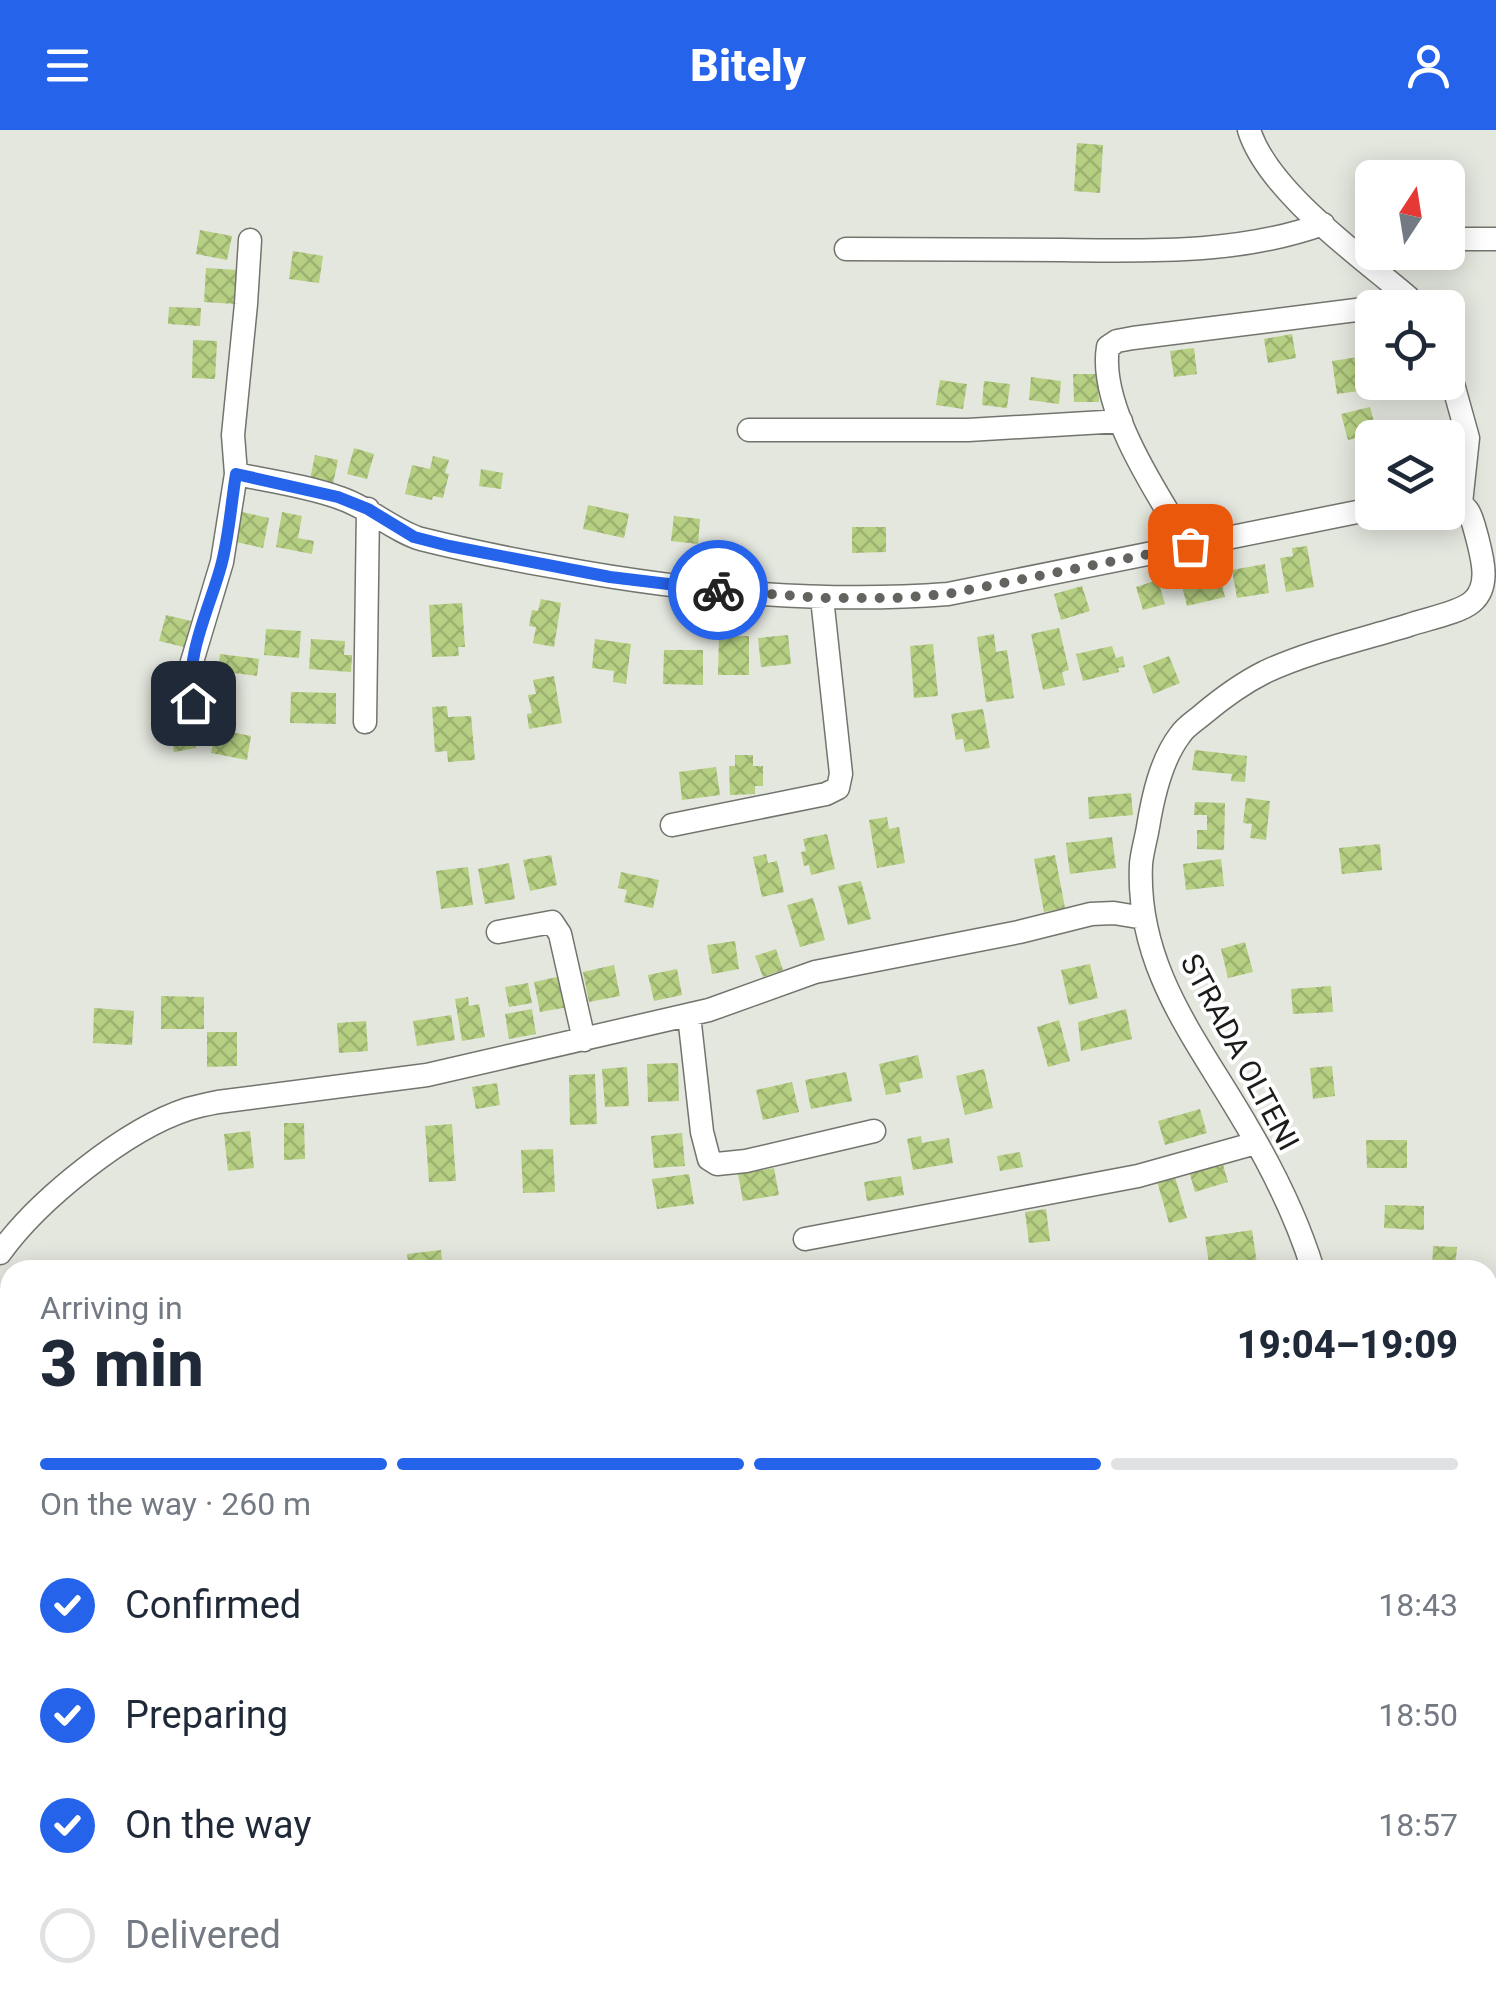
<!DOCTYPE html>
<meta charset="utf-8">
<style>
:root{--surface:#fff;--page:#f2f2f3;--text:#1f2937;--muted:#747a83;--line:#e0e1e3;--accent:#2563eb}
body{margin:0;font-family:Roboto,sans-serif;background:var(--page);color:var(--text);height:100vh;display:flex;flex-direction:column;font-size:38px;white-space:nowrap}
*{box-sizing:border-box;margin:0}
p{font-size:32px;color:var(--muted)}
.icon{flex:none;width:55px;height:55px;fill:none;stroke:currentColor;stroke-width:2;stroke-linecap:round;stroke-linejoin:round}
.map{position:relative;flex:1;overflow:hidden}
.side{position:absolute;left:0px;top:1130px;width:1498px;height:752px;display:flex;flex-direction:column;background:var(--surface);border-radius:30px 30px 0 0;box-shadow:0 5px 25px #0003}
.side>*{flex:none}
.needle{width:65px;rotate:12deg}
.controls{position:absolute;left:1355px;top:30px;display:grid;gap:20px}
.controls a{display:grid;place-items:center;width:110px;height:110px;border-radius:15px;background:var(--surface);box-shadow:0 5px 25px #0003;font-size:50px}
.pin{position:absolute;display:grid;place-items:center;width:85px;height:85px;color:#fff;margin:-42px;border-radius:20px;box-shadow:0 5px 15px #0006}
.courier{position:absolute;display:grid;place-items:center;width:100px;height:100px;margin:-50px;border:8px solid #2563eb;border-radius:50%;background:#fff;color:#222;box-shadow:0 2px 12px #0007}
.overview em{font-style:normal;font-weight:800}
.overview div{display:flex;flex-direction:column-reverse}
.overview{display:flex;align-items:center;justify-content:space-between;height:170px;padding:0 40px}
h1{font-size:65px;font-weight:800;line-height:75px}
.bar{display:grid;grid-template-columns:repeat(4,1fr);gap:15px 10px;align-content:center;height:120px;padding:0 40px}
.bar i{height:12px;border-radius:8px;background:var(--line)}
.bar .active{background:var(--accent)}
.bar p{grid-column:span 4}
ol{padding:0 40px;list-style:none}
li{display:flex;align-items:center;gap:30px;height:110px}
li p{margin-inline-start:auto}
li .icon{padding:10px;border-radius:50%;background:var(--accent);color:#fff;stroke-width:4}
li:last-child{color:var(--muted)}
li i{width:55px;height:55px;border:5px solid var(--line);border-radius:50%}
header{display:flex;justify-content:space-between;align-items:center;height:130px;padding:0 40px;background:var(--accent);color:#fff;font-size:45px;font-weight:800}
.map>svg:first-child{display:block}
</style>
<header><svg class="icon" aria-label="menu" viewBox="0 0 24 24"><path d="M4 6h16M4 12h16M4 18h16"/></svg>Bitely<svg class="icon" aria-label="person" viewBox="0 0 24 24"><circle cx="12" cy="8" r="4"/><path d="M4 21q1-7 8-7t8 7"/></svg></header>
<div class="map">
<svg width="1496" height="1881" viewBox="0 0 1496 1881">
<defs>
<pattern id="building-cross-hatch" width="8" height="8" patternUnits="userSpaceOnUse" patternTransform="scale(2.5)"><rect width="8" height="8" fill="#b6cf82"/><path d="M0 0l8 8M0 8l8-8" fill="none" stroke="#9cb170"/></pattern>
</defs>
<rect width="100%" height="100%" fill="#e4e7de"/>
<path fill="url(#building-cross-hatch)" d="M1077,13L1103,15L1100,63L1074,61Z
M200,100L232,106L227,130L196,124Z
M293,121L323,126L319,153L289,149Z
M206,138L238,140L236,174L204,172Z
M169,177L201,178L200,196L168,194Z
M1372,189V212L1358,214L1356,191Z
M1292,204L1296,228L1268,233L1264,209Z
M193,210L217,211L215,249L192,248Z
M1194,218L1197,244L1174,247L1170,221Z
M1372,225L1373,259L1337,264L1332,231Z
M1073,244H1098L1099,272H1074Z
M1031,247L1061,251L1059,274L1029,270Z
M940,250L967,254L963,279L936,275Z
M984,251L1010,254L1007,278L982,275Z
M1370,277L1377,303L1348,310L1341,284Z
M354,318L374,324L367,349L347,344Z
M315,325L338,330L333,354L310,349Z
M433,326L449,330L445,343L449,344L443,368L433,366L432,370L405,364L412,335L430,339Z
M481,339L503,343L501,359L479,356Z
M588,375L629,384L624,408L583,399Z
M242,382L269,388L263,418L236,412Z
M282,382L302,386L298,408L314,411L312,424L276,417Z
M674,386L700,389L698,414L671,411Z
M852,397H886V422L852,423Z
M1307,416L1314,457L1286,462L1280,428L1293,426L1292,418Z
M1265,434L1269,463L1237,468L1232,440Z
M1220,447L1225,467L1187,476L1182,456Z
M1158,450L1165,474L1143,480L1136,457Z
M1082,456L1090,481L1061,490L1054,464Z
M541,469L561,473L554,517L533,513L536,497L529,496L532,480L538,481Z
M462,473L465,517H458L459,526L432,527L429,475Z
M166,485L191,491L184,517L159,511Z
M1059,498L1069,540L1062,542L1065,555L1043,560L1031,504Z
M266,499L301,501L299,528L264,525Z
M994,504L996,522L1007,520L1014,568L986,572L977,507Z
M788,505L791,534L761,537L758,508Z
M719,506H749V545H718Z
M311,509L345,511L344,525H352L351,542L309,539Z
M595,509L631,514L626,554L613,552L614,541L592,538Z
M933,514L938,566L914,568L910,516Z
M1112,516L1116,528L1123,526L1125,537L1118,538L1119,542L1083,551L1076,524Z
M664,520H703V555L663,554Z
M220,524L259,529L257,546L218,541Z
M1169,526L1180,553L1153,564L1143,536Z
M554,546L562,593L529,599L527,584L532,583L528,565L536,564L533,550Z
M291,562L336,563V594L290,593Z
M447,576L448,587L471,586L475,630L448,632L447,621L435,622L432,577Z
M983,579L990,618L965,622L963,609L956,610L951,584Z
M192,593L196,618L174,622L170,597Z
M216,599L251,606L247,630L211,623Z
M1195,620L1247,626L1245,652L1231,651L1232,644L1192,640Z
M735,625H753V636H763V656H755V664L730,665L729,636H735Z
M716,637L720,665L682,670L679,642Z
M1131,663L1133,685L1089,689L1088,667Z
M1246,668L1270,671L1266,710L1250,708L1252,694L1243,693Z
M1195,672L1225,673L1224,720L1197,719V700H1207V685H1194Z
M887,687L889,699L899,697L905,733L877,738L869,690Z
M827,704L835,739L811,745L809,735L804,736L801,722L806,721L803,709Z
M1112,707L1116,738L1070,744L1066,713Z
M1380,714L1382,740L1342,744L1339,718Z
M766,724L768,733L777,731L784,762L762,767L753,727Z
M551,725L557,755L530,761L523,730Z
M1055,725L1065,778L1044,782L1034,729Z
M1221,729L1224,756L1186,760L1183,734Z
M509,733L515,769L485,774L478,739Z
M468,737L473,775L441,779L436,741Z
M621,742L659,750L653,778L624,772L627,760L618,758Z
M861,751L871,789L848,795L838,756Z
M813,768L825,810L800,817L787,775Z
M735,811L739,839L712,844L707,815Z
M1245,812L1253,842L1228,848L1221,819Z
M776,819L783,840L763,847L755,826Z
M1090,834L1098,868L1069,875L1061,840Z
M614,835L620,866L589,872L583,842Z
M677,839L682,865L654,871L648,845Z
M562,846L568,877L540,882L534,852Z
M528,853L532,873L509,877L505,857Z
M1331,856L1333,882L1293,884L1291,859Z
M161,866L204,867V899H161Z
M468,867L469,876L479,874L485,907L462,911L455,869Z
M94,878L134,881L132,915L93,913Z
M532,879L536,904L509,909L505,884Z
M1126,879L1132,909L1081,921L1078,892Z
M451,885L455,910L417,916L413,891Z
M1059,890L1070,931L1048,937L1037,897Z
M366,891L368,921L339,923L337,893Z
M207,902H237V936L207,937Z
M918,925L923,948L899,953L901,962L886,965L879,934Z
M678,933L679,971L648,972L647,934Z
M1332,936L1335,966L1313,969L1310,938Z
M627,937L629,976L605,977L602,939Z
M984,939L993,978L965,985L956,946Z
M846,942L852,971L811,979L805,950Z
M595,944L597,994L570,995L569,945Z
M792,952L799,982L763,990L756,960Z
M497,953L500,975L476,979L472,957Z
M1200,979L1207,1003L1165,1015L1158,991Z
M284,993H304L305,1029L284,1030Z
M452,994L456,1051L429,1052L425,996Z
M250,1001L254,1038L228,1041L224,1004Z
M682,1003L685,1036L654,1038L651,1006Z
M921,1006L922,1013L949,1008L953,1033L913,1040L907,1009Z
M1366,1010H1407V1038H1367Z
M553,1019L555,1062L523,1063L521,1020Z
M1020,1022L1023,1037L1000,1041L997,1026Z
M1222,1031L1228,1052L1195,1062L1189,1041Z
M774,1038L779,1065L743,1071L738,1044Z
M689,1044L694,1074L657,1079L652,1049Z
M901,1046L904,1065L867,1071L864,1052Z
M1175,1047L1187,1088L1169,1093L1157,1051Z
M1385,1075L1424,1076V1100L1384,1098Z
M1046,1079L1050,1111L1029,1113L1025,1082Z
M1252,1100L1258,1140H1230L1229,1131L1209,1134L1205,1107Z
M1433,1116L1457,1117L1455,1140H1432Z
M441,1120L443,1140H409L407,1124Z"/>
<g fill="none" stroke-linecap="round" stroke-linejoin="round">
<defs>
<path id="minor" d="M1249,0C1268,61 1359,125 1408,167L1415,178
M1448,109H1496
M846,119C919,119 991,120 1063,120C1150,121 1240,124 1323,94
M1448,236L1468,308L1461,373
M749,300H968L1121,291
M236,344C270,351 307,356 340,368C368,377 396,402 421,409C465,420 510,429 555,437C684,461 816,474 948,464L1372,379
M1189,416C1159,367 1098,277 1108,217L1117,211L1133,208L1372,178
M198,591L190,554L191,535L222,432L236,344L233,305L246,174L250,110
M365,592L368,379
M672,695L826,664L838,658L841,644L822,468
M498,802L552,792L560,804L584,910
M689,885L702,1002L709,1029L717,1034L746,1031L874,1001
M805,1109L1138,1046L1256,1013
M0,1123C38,1070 126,999 188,979C198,976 208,974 218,972L427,945L709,880L815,842L1019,802L1091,784L1114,783L1144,788
M1313,1140C1298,1091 1273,1040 1247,996C1198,911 1136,839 1141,734C1142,722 1146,709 1148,697C1153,666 1161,630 1180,605C1185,597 1195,591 1202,585C1221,569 1243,553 1265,542C1310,521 1361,510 1409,495C1426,489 1459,483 1472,472C1491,456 1482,427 1477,407C1471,386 1471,375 1448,369
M1488,1285H1496
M1488,1570H1496
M1488,1635H1496
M1488,1795L1496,1794
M1391,1872L1393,1881"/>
</defs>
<use href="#minor" stroke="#72756d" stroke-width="25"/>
<use href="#minor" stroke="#fff" stroke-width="22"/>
</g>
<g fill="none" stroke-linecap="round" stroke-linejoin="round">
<path stroke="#62645f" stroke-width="10" stroke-dasharray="0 18" d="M718,460L822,468H896L948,464L1190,416"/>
<path stroke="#2563eb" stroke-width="12" d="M193,573C184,527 209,480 221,436C229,407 231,374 236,344L338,367L368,379L414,407L449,416L610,447L718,460"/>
</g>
<g text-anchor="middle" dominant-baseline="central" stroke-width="8" stroke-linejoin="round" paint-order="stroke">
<g font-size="30" fill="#1c1d1a" stroke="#fff">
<text transform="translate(1240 922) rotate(62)">STRADA OLTENI</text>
</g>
</g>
</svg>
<div class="controls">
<a><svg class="needle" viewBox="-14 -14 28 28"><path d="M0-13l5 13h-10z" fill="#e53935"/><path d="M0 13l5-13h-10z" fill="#747a83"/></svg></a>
<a><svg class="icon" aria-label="locate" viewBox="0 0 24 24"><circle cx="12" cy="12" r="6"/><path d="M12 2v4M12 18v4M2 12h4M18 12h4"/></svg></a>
<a><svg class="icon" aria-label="layers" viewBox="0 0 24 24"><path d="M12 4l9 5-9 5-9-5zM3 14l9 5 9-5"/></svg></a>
</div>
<div class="pin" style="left:1190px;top:416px;background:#ea580c"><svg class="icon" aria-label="bag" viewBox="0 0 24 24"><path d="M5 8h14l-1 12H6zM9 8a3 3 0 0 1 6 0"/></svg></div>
<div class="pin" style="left:193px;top:573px;background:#1f2937"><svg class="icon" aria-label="home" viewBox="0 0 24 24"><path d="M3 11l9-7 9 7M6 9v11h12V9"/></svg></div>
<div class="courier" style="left:718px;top:460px"><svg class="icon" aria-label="bike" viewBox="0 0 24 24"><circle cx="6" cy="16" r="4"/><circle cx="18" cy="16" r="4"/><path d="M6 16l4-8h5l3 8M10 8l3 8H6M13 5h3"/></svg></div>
<section class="side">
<div class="overview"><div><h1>3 min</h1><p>Arriving in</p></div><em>19:04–19:09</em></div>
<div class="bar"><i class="active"></i><i class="active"></i><i class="active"></i><i></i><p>On the way · 260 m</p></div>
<ol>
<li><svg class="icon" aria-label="check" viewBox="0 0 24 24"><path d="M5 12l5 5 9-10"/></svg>Confirmed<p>18:43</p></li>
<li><svg class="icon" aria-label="check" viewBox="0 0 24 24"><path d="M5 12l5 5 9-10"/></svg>Preparing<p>18:50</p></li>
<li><svg class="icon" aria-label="check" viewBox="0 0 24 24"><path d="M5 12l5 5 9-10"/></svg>On the way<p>18:57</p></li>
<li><i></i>Delivered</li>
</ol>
</section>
</div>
